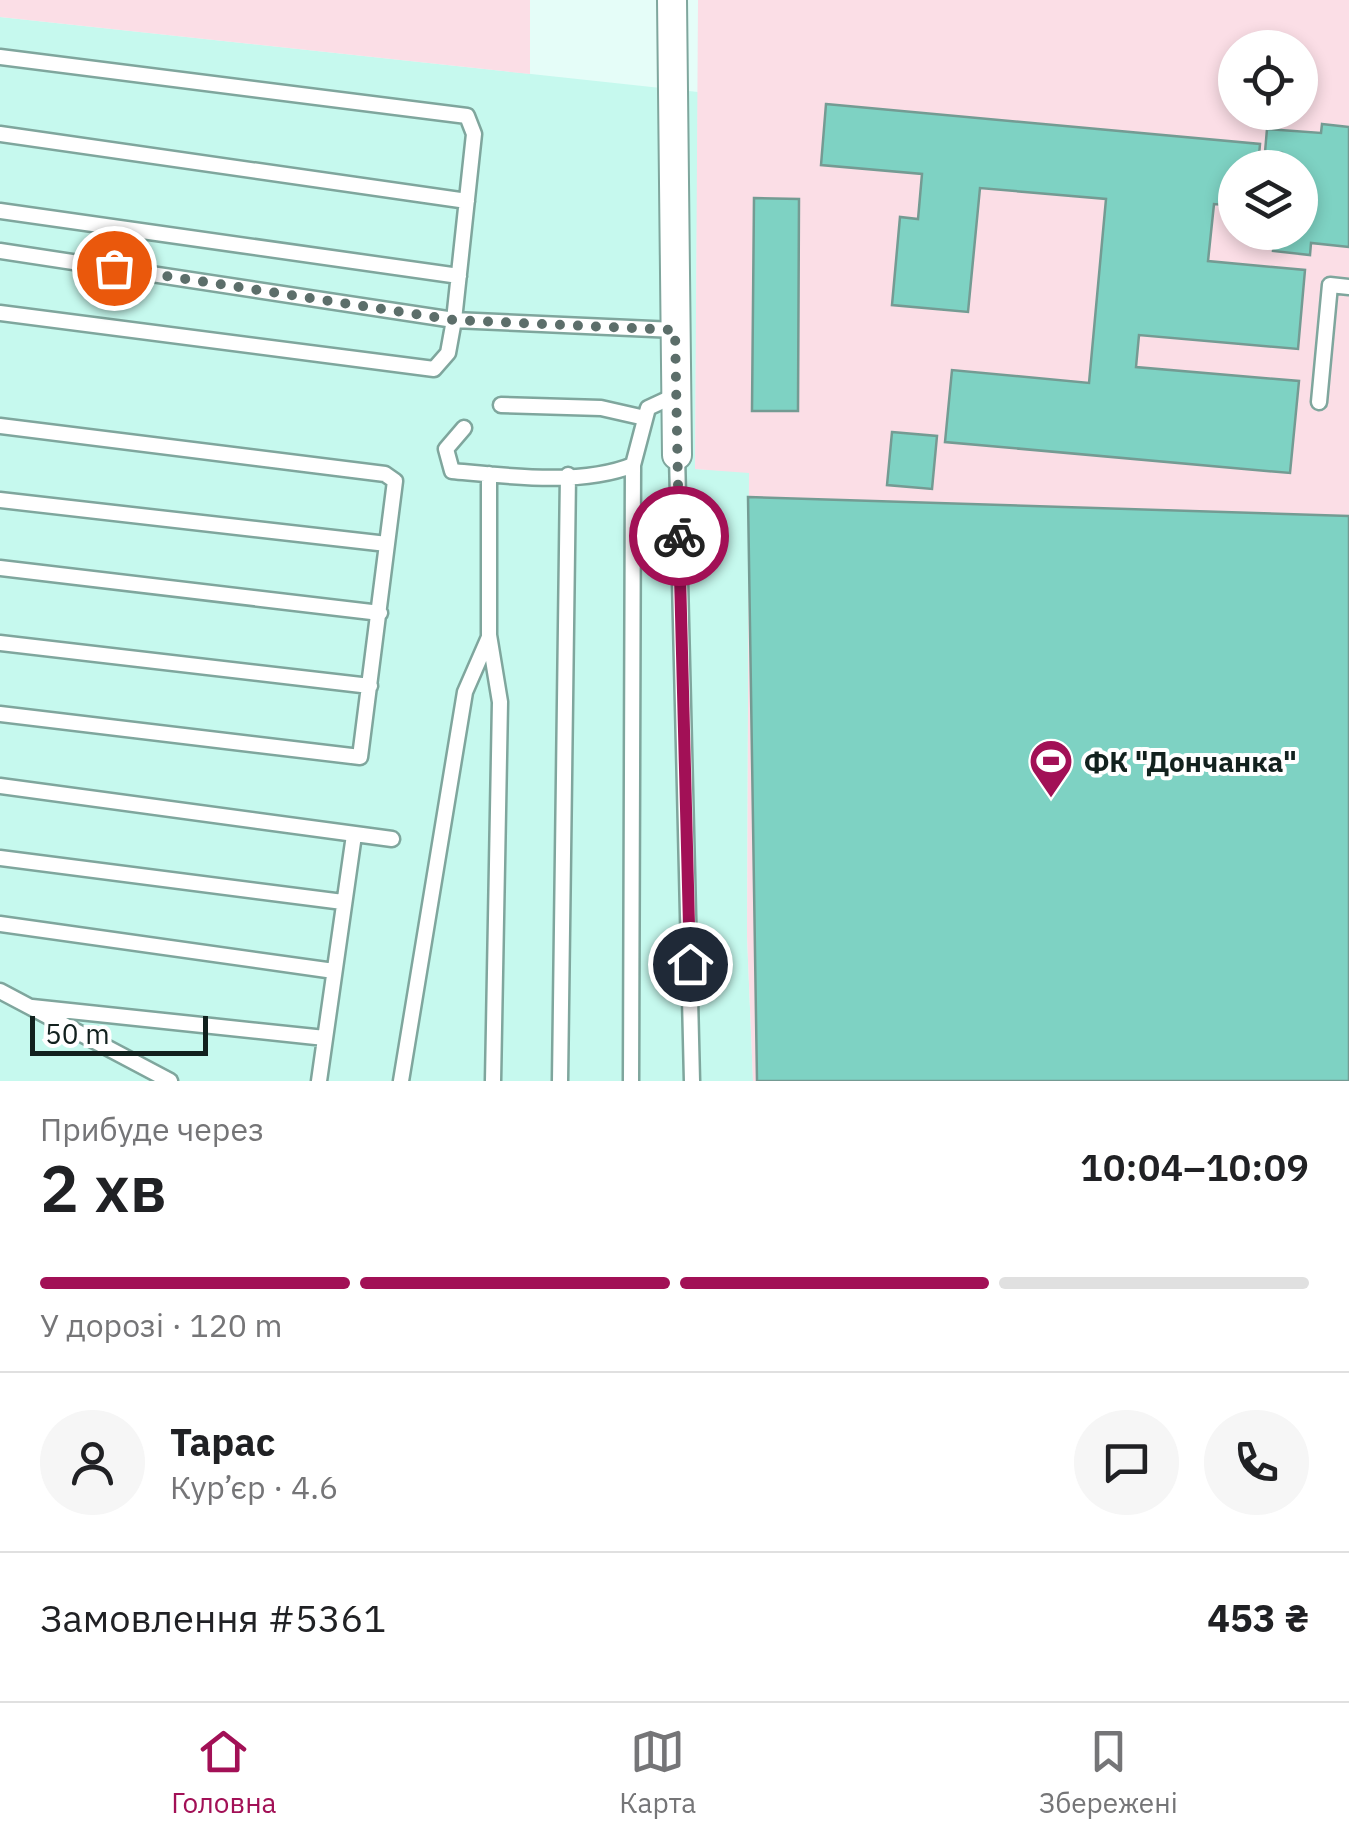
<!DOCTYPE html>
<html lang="uk">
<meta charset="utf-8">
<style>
:root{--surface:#fff;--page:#f6f6f6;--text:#202124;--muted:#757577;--line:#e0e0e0;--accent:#a21056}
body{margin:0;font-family:"IBM Plex Sans",sans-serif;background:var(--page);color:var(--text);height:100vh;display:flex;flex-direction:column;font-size:38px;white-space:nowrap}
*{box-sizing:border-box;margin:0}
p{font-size:32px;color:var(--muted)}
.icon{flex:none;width:55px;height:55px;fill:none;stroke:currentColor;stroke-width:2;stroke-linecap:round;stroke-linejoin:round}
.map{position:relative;height:1081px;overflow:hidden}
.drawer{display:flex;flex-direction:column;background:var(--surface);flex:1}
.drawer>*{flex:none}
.tools{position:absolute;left:1218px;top:30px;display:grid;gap:20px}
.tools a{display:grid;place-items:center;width:100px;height:100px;border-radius:50%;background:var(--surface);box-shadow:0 5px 15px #0003;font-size:50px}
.scale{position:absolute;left:30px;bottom:25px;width:178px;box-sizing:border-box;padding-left:10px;border:5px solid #12211e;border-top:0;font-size:28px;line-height:35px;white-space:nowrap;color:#12211e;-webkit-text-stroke:8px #fff;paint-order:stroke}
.pin{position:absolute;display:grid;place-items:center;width:85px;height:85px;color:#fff;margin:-42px;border:5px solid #fff;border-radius:50%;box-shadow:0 2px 10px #0007}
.courier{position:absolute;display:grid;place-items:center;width:100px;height:100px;margin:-50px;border:8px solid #a21056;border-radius:50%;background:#fff;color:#222;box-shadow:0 2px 12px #0007}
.head em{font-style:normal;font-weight:600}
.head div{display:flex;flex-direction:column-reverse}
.head{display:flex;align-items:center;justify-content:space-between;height:170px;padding:0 40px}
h1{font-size:65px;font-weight:600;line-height:75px}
.bar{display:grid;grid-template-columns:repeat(4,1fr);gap:15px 10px;align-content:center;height:120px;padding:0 40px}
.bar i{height:12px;border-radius:8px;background:var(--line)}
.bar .on{background:var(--accent)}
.bar p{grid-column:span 4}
.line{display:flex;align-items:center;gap:25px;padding:0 40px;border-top:2px solid var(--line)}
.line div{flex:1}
.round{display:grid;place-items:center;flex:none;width:105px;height:105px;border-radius:52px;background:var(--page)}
.tab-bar{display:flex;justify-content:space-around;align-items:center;height:140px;border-top:2px solid var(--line);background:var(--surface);font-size:28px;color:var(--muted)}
.tab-bar a{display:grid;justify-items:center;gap:5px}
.tab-bar .on{color:var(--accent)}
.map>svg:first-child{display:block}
</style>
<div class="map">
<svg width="1349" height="1081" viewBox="0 0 1349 1081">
<rect width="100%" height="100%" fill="#e5fdf8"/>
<path fill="#c6f9ee" d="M0,17L698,92L695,469L749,472L747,936L753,1081H0Z"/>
<path fill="#fbdee6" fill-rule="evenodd" d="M0,0H530V74L0,17Z
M698,0H1349V1081H753L747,936L749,473L695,469ZM1235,48H1300V112H1235ZM1235,168H1300V232H1235Z"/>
<path fill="#7ed2c3" stroke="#749b93" stroke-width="2.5" d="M826,104L1260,144L1258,168H1235V206L1214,204L1208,261L1305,270L1298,349L1139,335L1136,367L1299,381L1290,473L945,442L952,370L1089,383L1106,199L980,188L968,312L892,305L900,217L918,219L922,174L821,165Z
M1322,124L1349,127V247L1311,243L1310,255L1273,251L1275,232H1300V168H1281L1282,153L1265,152L1267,129L1321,133Z
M754,198L799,199L798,411H752Z
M892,432L937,436L932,489L887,485Z
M748,497L1349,516V1081H757Z"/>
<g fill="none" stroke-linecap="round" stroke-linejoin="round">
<defs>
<path id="lane" d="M0,57L467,116L474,134L454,320L448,353L434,369L0,313
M0,134L467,201
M0,211L459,276
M0,251L454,320L675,330
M1319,402L1330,285L1349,287
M501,405L601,408L645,418
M0,426L385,474L395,481L360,757L0,714
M464,428L446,449L452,471C507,476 582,486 633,465
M677,455L692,1081
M489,474V635L500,702L493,1081
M0,500L387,544
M0,568L380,613
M0,643L370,686
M0,786L392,839
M0,858L343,902
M0,924L334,971
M0,991L170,1081
M32,1007L325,1038
M319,1081L354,835
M401,1081L465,692L489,637
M560,1081L568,475
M631,1081L633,465L648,408L676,395"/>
<path id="street" d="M672,0L677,455"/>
</defs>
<use href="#lane" stroke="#7fa69d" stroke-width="19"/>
<use href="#street" stroke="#7fa69d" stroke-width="32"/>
<use href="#lane" stroke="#fff" stroke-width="14"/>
<use href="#street" stroke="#fff" stroke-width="28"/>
</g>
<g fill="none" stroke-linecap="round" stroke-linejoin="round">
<path stroke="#5c6e6a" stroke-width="10" stroke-dasharray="0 18" d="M114,268L454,320L675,330L679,536"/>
<path stroke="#a21056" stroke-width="12" d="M679,536L690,964"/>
</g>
<defs>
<symbol id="stadium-pin" viewBox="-11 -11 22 30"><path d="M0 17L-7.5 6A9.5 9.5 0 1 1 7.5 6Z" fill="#a21056" stroke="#fff"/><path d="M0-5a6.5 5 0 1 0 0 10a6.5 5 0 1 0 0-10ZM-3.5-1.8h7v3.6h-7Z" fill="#fff"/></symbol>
</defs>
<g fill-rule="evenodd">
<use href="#stadium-pin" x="1026" y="736" width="50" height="68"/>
</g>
<g text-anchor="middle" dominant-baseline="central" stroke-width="8" stroke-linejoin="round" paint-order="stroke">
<g font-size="28" font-weight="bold" fill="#12211e" stroke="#fff" text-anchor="start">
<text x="1084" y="761">ФК "Дончанка"</text>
</g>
</g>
</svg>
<div class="tools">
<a><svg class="icon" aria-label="locate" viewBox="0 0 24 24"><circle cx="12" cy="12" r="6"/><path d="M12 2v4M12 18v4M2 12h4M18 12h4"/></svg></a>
<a><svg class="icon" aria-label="layers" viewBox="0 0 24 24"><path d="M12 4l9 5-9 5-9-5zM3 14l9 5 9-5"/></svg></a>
</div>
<div class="scale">50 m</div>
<div class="pin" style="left:114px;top:268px;background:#ea580c"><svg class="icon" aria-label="bag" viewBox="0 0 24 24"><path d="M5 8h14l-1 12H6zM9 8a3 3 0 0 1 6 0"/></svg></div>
<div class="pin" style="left:690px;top:964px;background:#1f2937"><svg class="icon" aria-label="home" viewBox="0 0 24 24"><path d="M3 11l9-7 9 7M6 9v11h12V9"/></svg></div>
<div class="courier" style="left:679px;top:536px"><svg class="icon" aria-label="bike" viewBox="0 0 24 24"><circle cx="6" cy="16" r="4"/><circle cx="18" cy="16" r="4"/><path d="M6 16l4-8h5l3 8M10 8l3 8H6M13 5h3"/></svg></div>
</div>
<section class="drawer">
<div class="head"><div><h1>2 хв</h1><p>Прибуде через</p></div><em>10:04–10:09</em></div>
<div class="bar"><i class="on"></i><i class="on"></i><i class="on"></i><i></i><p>У дорозі · 120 m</p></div>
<div class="line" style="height:180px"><a class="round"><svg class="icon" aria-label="person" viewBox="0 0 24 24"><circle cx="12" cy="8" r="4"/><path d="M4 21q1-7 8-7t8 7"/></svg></a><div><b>Тарас</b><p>Кур’єр · 4.6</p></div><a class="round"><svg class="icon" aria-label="chat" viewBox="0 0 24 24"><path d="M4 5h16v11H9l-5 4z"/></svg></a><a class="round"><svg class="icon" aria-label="phone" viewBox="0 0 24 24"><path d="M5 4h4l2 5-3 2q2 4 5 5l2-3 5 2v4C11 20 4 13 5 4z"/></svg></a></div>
<div class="line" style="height:130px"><div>Замовлення #5361</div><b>453 ₴</b></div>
</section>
<nav class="tab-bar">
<a class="on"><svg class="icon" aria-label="home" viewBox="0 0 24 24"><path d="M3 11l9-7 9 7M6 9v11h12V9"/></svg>Головна</a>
<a><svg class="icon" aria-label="map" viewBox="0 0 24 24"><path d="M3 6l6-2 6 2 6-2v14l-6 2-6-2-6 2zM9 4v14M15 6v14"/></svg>Карта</a>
<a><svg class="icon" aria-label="saved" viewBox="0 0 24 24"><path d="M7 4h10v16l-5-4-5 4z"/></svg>Збережені</a>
</nav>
